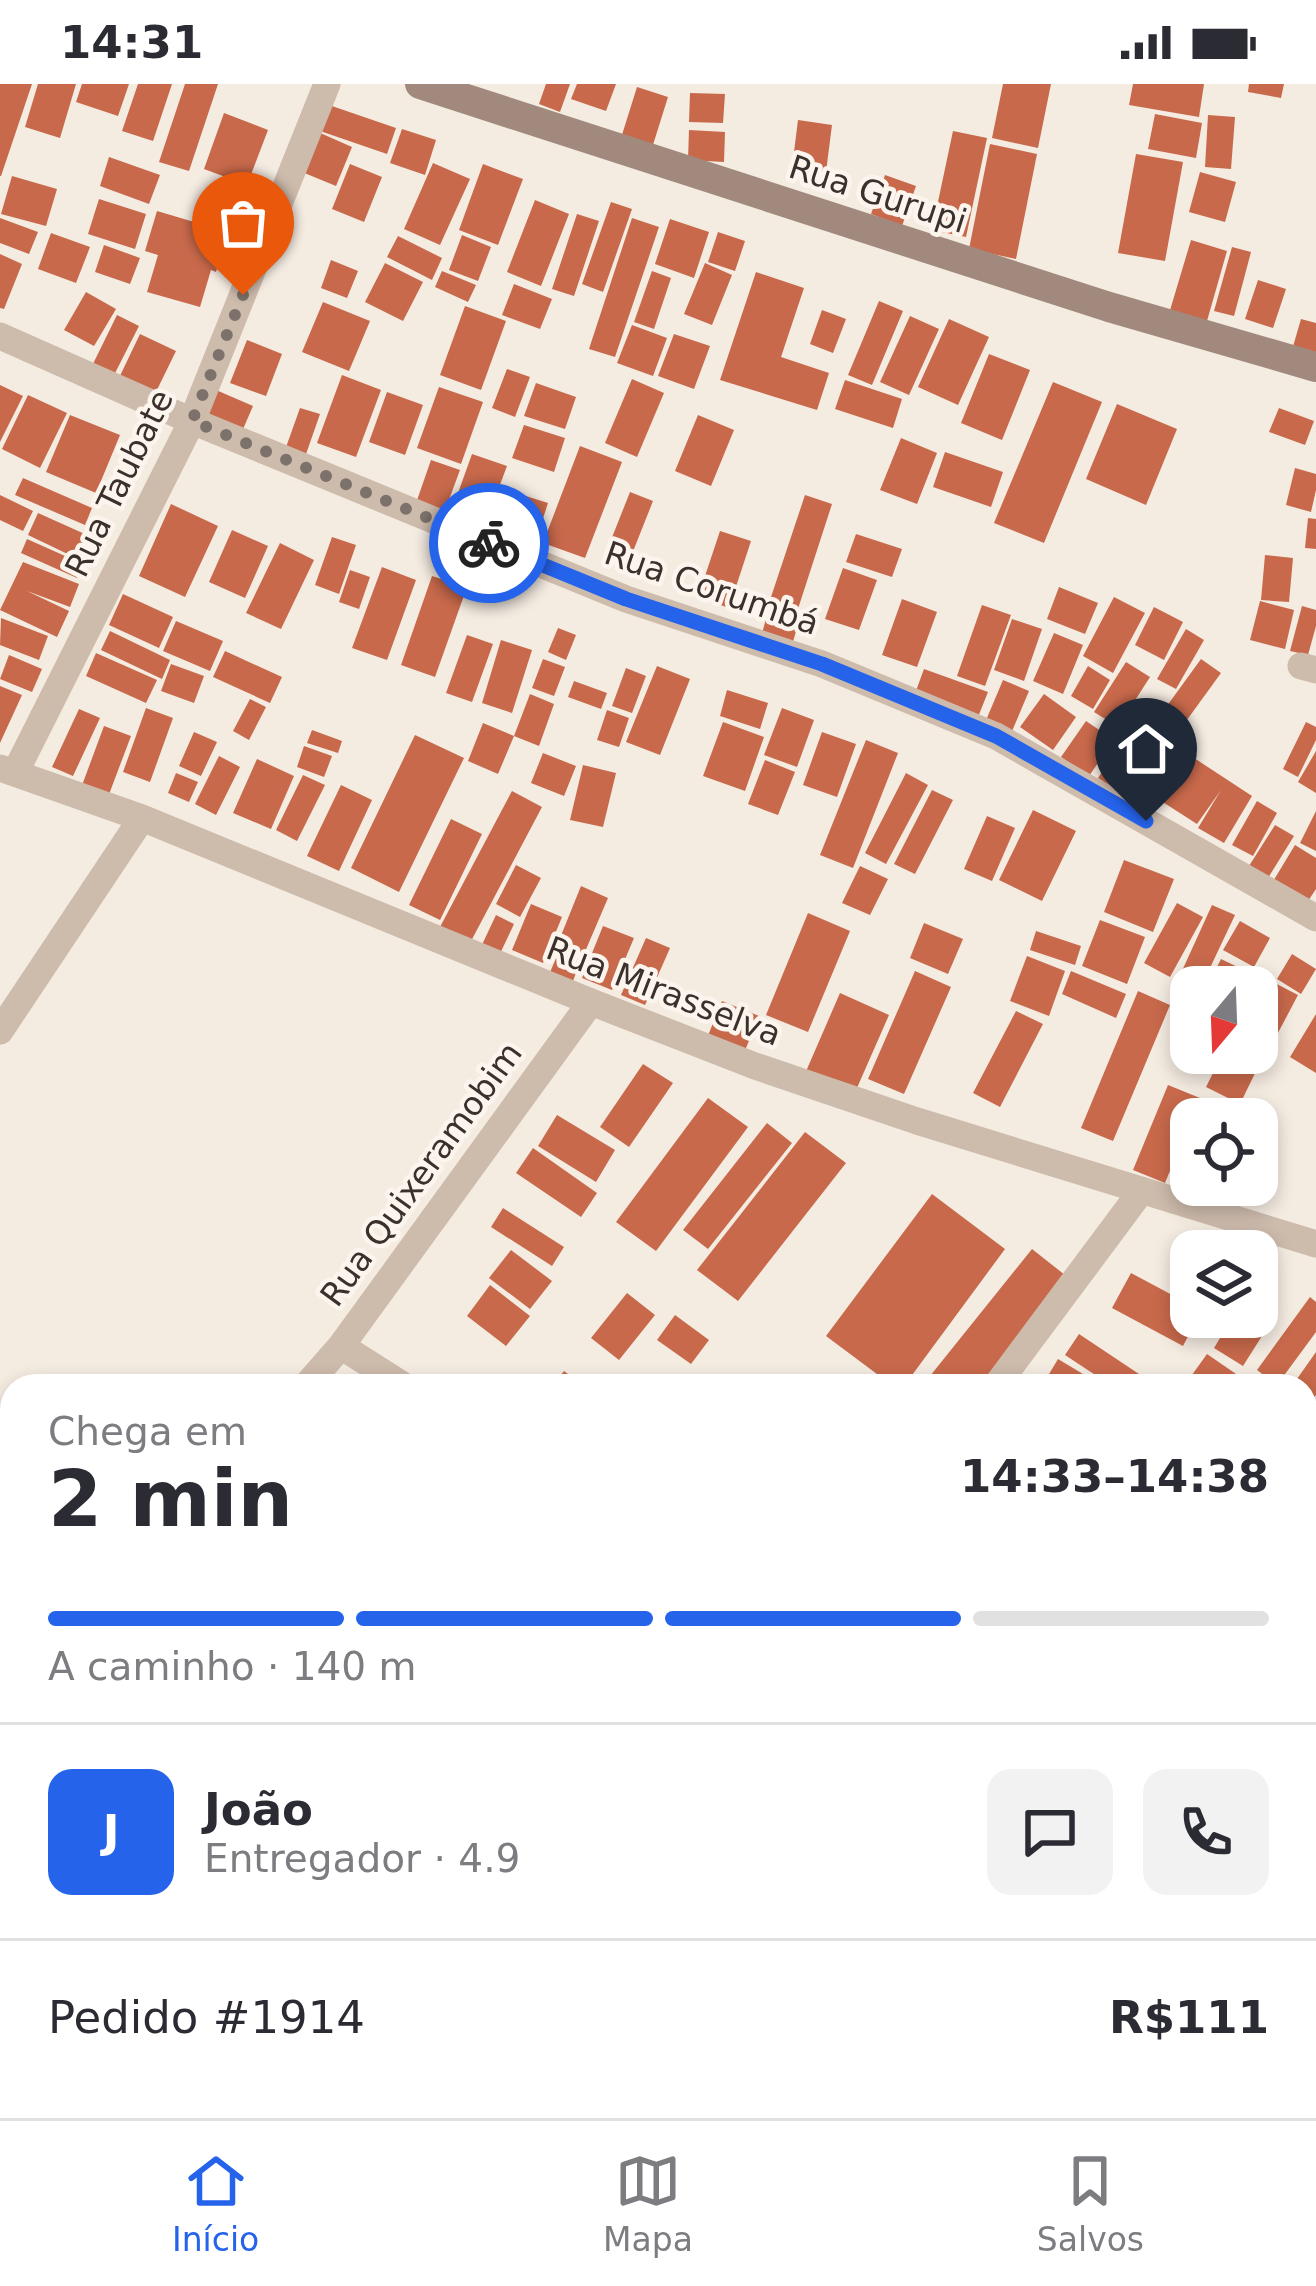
<!DOCTYPE html>
<html lang="pt">
<meta charset="utf-8">
<style>
:root{--surface:#fff;--page:#f2f2f3;--text:#2b2b33;--muted:#7c7c81;--line:#e1e1e2;--accent:#2563eb}
body{margin:0;font-family:"DejaVu Sans",sans-serif;background:var(--page);color:var(--text);height:100vh;display:flex;flex-direction:column;font-size:45px;white-space:nowrap}
*{box-sizing:border-box;margin:0}
p{font-size:39px;color:var(--muted)}
.icon{flex:none;width:66px;height:66px;fill:none;stroke:currentColor;stroke-width:2;stroke-linecap:round;stroke-linejoin:round}
.map{position:relative;flex:1;overflow:hidden}
.drawer{position:absolute;left:0px;top:1290px;width:1317px;height:744px;display:flex;flex-direction:column;background:var(--surface);border-radius:36px 36px 0 0;box-shadow:0 6px 18px #0003}
.drawer>*{flex:none}
.needle{width:78px;rotate:199deg}
.controls{position:absolute;left:1170px;top:882px;display:grid;gap:24px}
.controls a{display:grid;place-items:center;width:108px;height:108px;border-radius:24px;background:var(--surface);box-shadow:0 6px 18px #0003;font-size:60px}
.pin{position:absolute;display:grid;place-items:center;width:102px;height:102px;color:#fff;margin:-123px -51px;border-radius:50% 50% 50% 0;rotate:-45deg;box-shadow:0 0 12px #0007}
.pin .icon{rotate:45deg}
.courier{position:absolute;display:grid;place-items:center;width:120px;height:120px;margin:-60px;border:9px solid #2563eb;border-radius:50%;background:#fff;color:#222;box-shadow:0 3px 15px #0007}
.summary em{font-style:normal;font-weight:600}
.summary div{display:flex;flex-direction:column-reverse}
.summary{display:flex;align-items:center;justify-content:space-between;height:204px;padding:0 48px}
h1{font-size:78px;font-weight:600;line-height:90px}
.bar{display:grid;grid-template-columns:repeat(4,1fr);gap:18px 12px;align-content:center;height:144px;padding:0 48px}
.bar i{height:15px;border-radius:9px;background:var(--line)}
.bar .on{background:var(--accent)}
.bar p{grid-column:span 4}
.line{display:flex;align-items:center;gap:30px;padding:0 48px;border-top:3px solid var(--line)}
.line div{flex:1}
.round{display:grid;place-items:center;flex:none;width:126px;height:126px;border-radius:24px;background:var(--page)}
.status{display:flex;justify-content:space-between;align-items:center;height:84px;padding:0 60px;background:var(--surface);direction:ltr}
.status svg{height:33px;fill:currentColor}
.menu{display:flex;justify-content:space-around;align-items:center;height:168px;border-top:3px solid var(--line);background:var(--surface);font-size:33px;color:var(--muted)}
.menu a{display:grid;justify-items:center;gap:6px}
.menu .on{color:var(--accent)}
.map>svg:first-child{display:block}
</style>
<div class="status"><b>14:31</b><svg viewBox="0 0 49 12"><path d="M0 12V9h3v3zM5 12V6h3v6zM10 12V3h3v9zM15 12V0h3v12zM26 1h20v11H26zM47 4h2v5h-2z"/></svg></div>
<div class="map">
<svg width="1316" height="2034" viewBox="0 0 1316 2034">
<rect width="100%" height="100%" fill="#f4ebe1"/>
<path fill="#c8694b" d="M0,0H32L1,92H0Z
M38,0H76L60,54L25,43Z
M82,0H129L118,32L76,18Z
M138,0H172L153,57L122,47Z
M185,0H218L189,87L159,78Z
M546,0H570L560,28L539,20Z
M577,0H616L606,27L571,15Z
M1003,0H1051L1038,64L992,54Z
M1133,0H1204L1199,33L1129,21Z
M1249,0H1284L1281,14L1248,8Z
M637,3L668,13L652,64L621,54Z
M690,9L725,10L723,39L689,38Z
M329,21L396,44L387,70L320,47Z
M224,29L268,46L247,101L204,85Z
M1155,30L1202,39L1196,74L1148,65Z
M1208,31L1235,33L1231,85L1205,83Z
M798,36L832,41L826,88L792,84Z
M402,45L436,56L425,91L390,79Z
M689,46L725,48L724,78L688,76Z
M953,47L987,54L966,153L932,146Z
M318,48L352,63L336,102L302,88Z
M990,60L1037,70L1016,175L969,165Z
M1136,70L1183,78L1165,177L1118,169Z
M109,73L160,91L149,120L100,102Z
M433,79L470,95L440,161L404,145Z
M350,80L382,93L364,138L332,125Z
M483,80L523,95L498,161L459,146Z
M1200,88L1236,98L1225,138L1189,128Z
M885,91L916,102L902,142L871,130Z
M12,92L57,105L46,142L1,130Z
M99,115L146,130L135,165L88,150Z
M535,116L569,130L541,202L507,188Z
M611,118L632,125L603,208L582,200Z
M157,127L228,148L216,188L211,186L200,223L147,208L158,171L145,167Z
M577,130L599,137L574,212L552,205Z
M0,134L38,148L29,170L0,159Z
M632,134L659,143L615,273L589,265Z
M670,135L709,148L694,194L655,180Z
M718,148L745,157L735,187L708,178Z
M51,149L90,163L76,199L38,185Z
M462,151L491,163L478,197L449,186Z
M398,152L442,174L432,196L387,173Z
M1191,156L1227,167L1205,244L1168,233Z
M104,161L140,174L130,200L95,188Z
M1232,163L1251,168L1234,232L1214,227Z
M0,170L22,180L4,225L0,224Z
M331,176L358,187L347,214L321,204Z
M385,179L423,198L403,237L365,218Z
M705,179L732,191L712,241L684,230Z
M442,187L476,201L468,218L435,203Z
M652,187L671,194L654,245L634,238Z
M756,188L804,204L781,273L829,289L817,326L720,296Z
M1258,196L1286,205L1273,244L1245,235Z
M514,200L552,215L540,245L502,231Z
M86,208L116,225L94,262L64,246Z
M879,217L903,227L872,301L848,291Z
M323,218L370,237L349,287L302,268Z
M465,222L506,237L481,306L440,291Z
M822,226L846,235L833,269L810,260Z
M117,231L139,242L111,297L90,286Z
M910,232L939,245L909,311L880,298Z
M949,235L989,253L958,321L918,303Z
M1301,235L1316,239V273L1292,266Z
M632,241L667,254L653,292L617,279Z
M140,250L176,267L154,312L118,296Z
M674,250L710,262L694,305L658,292Z
M247,256L282,270L266,312L230,299Z
M989,270L1030,286L1002,356L961,339Z
M507,285L530,293L515,333L492,324Z
M342,291L381,306L356,373L317,359Z
M632,295L664,309L637,373L605,359Z
M845,296L902,315L893,344L835,325Z
M1053,298L1102,318L1044,459L994,439Z
M536,299L576,313L565,345L524,332Z
M0,301L23,312L0,358Z
M439,303L483,318L461,380L417,364Z
M216,306L253,322L240,352L203,336Z
M387,308L423,321L405,371L369,358Z
M28,311L67,329L40,384L2,365Z
M1117,320L1177,345L1146,421L1086,395Z
M300,324L320,330L305,373L285,366Z
M1279,324L1314,337L1305,361L1269,348Z
M70,331L120,351L96,409L46,388Z
M698,331L734,346L711,402L675,387Z
M524,341L565,354L554,388L512,374Z
M901,354L937,369L917,420L880,406Z
M580,362L622,378L585,474L543,459Z
M945,368L1003,388L991,423L933,403Z
M472,370L507,382L492,422L458,409Z
M431,376L460,386L443,432L415,422Z
M1295,384L1316,390V406L1311,428L1286,421Z
M23,394L92,424L85,441L15,411Z
M507,406L548,419L533,465L492,452Z
M630,408L653,417L630,475L607,466Z
M0,411L33,427L23,447L0,436Z
M805,411L832,420L796,531L768,522Z
M171,420L218,442L185,513L139,492Z
M38,429L87,451L76,474L28,451Z
M1308,434L1316,435V465L1305,464Z
M232,446L268,462L245,514L209,498Z
M720,447L751,457L729,524L698,513Z
M856,450L902,465L892,493L846,478Z
M332,453L356,461L339,510L315,501Z
M27,455L83,480L77,494L21,469Z
M280,459L314,476L281,545L246,529Z
M1265,471L1293,474L1289,518L1261,516Z
M23,478L79,500L70,523L27,507L69,527L57,553L0,526Z
M382,483L416,496L387,576L352,564Z
M843,484L877,496L859,546L825,535Z
M350,486L370,493L359,525L339,518Z
M432,492L467,503L435,593L401,581Z
M1059,503L1098,519L1085,550L1047,535Z
M123,510L173,533L159,564L109,541Z
M1114,513L1145,529L1113,589L1083,572Z
M902,515L937,528L917,583L882,571Z
M1260,517L1294,526L1285,565L1250,556Z
M982,521L1011,531L985,602L957,592Z
M1302,522L1316,526V542L1308,571L1290,567Z
M1154,523L1183,538L1164,576L1135,561Z
M767,531L798,540L791,565L760,557Z
M1,534L48,552L39,576L0,561Z
M1012,535L1042,545L1024,597L994,586Z
M176,537L223,557L210,587L163,567Z
M558,544L576,551L566,576L548,568Z
M1186,545L1204,556L1176,605L1157,595Z
M110,547L170,576L162,595L101,566Z
M1054,549L1083,561L1063,610L1033,597Z
M467,551L493,560L472,618L446,609Z
M501,556L532,566L512,629L482,619Z
M225,567L282,593L270,619L213,593Z
M96,569L157,596L146,619L86,592Z
M9,571L42,585L32,608L0,595Z
M543,575L565,583L554,612L532,604Z
M1201,575L1221,589L1176,651L1156,637Z
M1126,578L1150,593L1118,643L1094,628Z
M171,580L204,592L194,619L161,607Z
M657,582L690,595L660,671L626,658Z
M1088,582L1110,596L1093,625L1071,612Z
M626,584L646,592L632,629L612,622Z
M924,585L988,608L976,638L913,615Z
M1003,596L1029,607L1010,652L984,641Z
M574,597L607,609L601,625L568,613Z
M0,602L22,611L0,659Z
M727,606L768,619L760,645L720,632Z
M530,610L554,620L539,662L514,652Z
M1044,610L1076,633L1053,666L1020,643Z
M250,615L266,623L249,656L233,647Z
M146,624L173,634L150,698L123,688Z
M782,624L814,636L797,683L764,671Z
M79,625L100,634L73,692L52,683Z
M607,626L629,634L619,663L597,656Z
M1086,637L1114,656L1089,692L1061,673Z
M723,638L764,653L745,707L703,692Z
M1306,638L1316,643V656L1298,693L1283,685Z
M483,639L514,652L498,690L468,677Z
M104,642L131,652L108,713L81,704Z
M1132,642L1168,666L1134,717L1098,694Z
M312,646L342,657L338,669L307,659Z
M194,648L217,658L201,692L179,682Z
M822,648L856,660L837,713L803,701Z
M415,651L464,674L399,808L351,784Z
M866,656L898,669L853,784L820,771Z
M304,662L332,672L324,693L297,683Z
M1316,667V709L1298,698Z
M543,669L576,682L564,712L531,699Z
M1188,670L1252,712L1224,759L1198,744L1221,706L1197,740L1158,715Z
M219,672L240,683L216,731L195,720Z
M257,675L294,692L271,745L233,729Z
M765,676L795,688L778,731L748,720Z
M583,681L616,689L603,743L570,736Z
M176,689L198,698L189,718L168,709Z
M906,689L928,701L886,780L865,769Z
M303,691L325,701L297,757L276,746Z
M341,701L372,716L339,787L307,772Z
M932,706L953,716L915,790L894,780Z
M512,707L542,723L470,859L440,843Z
M1257,717L1277,729L1253,772L1232,761Z
M1033,726L1076,747L1042,817L999,796Z
M1316,727V767L1300,759Z
M987,732L1015,744L992,797L964,785Z
M451,735L482,750L440,836L409,821Z
M1275,741L1294,752L1268,794L1249,782Z
M1295,761L1316,774V805L1306,820L1272,799Z
M1124,776L1174,795L1153,848L1104,828Z
M516,781L541,794L520,833L496,820Z
M860,782L888,795L870,831L842,819Z
M581,802L608,814L584,870L558,859Z
M1177,819L1203,833L1170,893L1144,879Z
M531,820L562,833L543,879L512,866Z
M1212,821L1235,831L1201,903H1191V907L1176,900Z
M808,829L850,847L808,948L766,931Z
M496,831L514,840L498,874L480,865Z
M1100,836L1145,853L1127,900L1082,882Z
M1240,837L1270,854L1254,883L1223,866Z
M924,839L963,855L948,890L910,874Z
M603,842L634,854L612,906L582,894Z
M1036,847L1081,862L1075,881L1030,866Z
M646,854L670,864L645,921L621,911Z
M559,867L581,876L571,902L548,893Z
M1292,870L1316,885L1301,910L1277,895Z
M1027,872L1065,887L1049,932L1010,917Z
M1221,875L1246,887L1238,903H1207Z
M915,887L951,903L904,1010L868,995Z
M1071,887L1126,910L1116,934L1062,910Z
M1252,887L1298,911L1269,966L1257,960V903H1244Z
M1138,907L1170,921L1113,1057L1081,1044Z
M840,909L889,931L853,1013L804,992Z
M722,917L759,932L744,969L707,954Z
M1016,927L1043,940L1000,1023L973,1009Z
M1316,930V989L1290,973Z
M1223,969H1245L1261,977L1240,1020L1206,1003Z
M643,980L673,999L629,1063L600,1043Z
M1168,1001L1200,1014L1165,1099L1133,1086Z
M708,1014L748,1043L656,1167L616,1138Z
M557,1031L615,1066L596,1098L538,1062Z
M767,1039L792,1059L708,1165L683,1146Z
M805,1048L846,1079L738,1217L697,1186Z
M533,1064L597,1109L581,1133L516,1089Z
M1191,1070V1101H1233L1220,1126L1174,1104Z
M932,1110L1005,1165L904,1302H893L826,1252Z
M503,1124L564,1163L552,1182L491,1143Z
M1032,1165L1070,1195L984,1302H922Z
M511,1166L552,1197L530,1225L489,1194Z
M1131,1189L1191,1221V1233H1198L1183,1262L1112,1224Z
M490,1201L530,1232L506,1262L467,1232Z
M627,1209L655,1231L619,1276L591,1254Z
M1310,1213L1316,1218V1248L1277,1301L1257,1286Z
M675,1231L709,1256L691,1280L657,1256Z
M1232,1234L1262,1252L1243,1282L1214,1264Z
M1079,1250L1148,1296L1144,1302H1112L1065,1271Z
M1316,1268V1311L1305,1327V1302H1292Z
M1207,1270L1239,1292L1232,1302H1184Z
M1058,1275L1103,1302H1042Z
M564,1287L584,1302H552Z
M1309,1426L1316,1431V1470L1305,1487V1433Z
M1316,1684V1720L1305,1710V1697Z
M12,1714V1746L0,1736V1728Z
M0,1742L12,1752V1781L0,1795Z
M1305,1869L1316,1877V1912L1305,1903Z
M310,2022H344L336,2034H301Z
M358,2022H429L420,2034H349Z
M630,2022H641L656,2034H620Z"/>
<g fill="none" stroke-linecap="round" stroke-linejoin="round">
<path stroke="#cdbbac" stroke-width="27" d="M0,252L192,337L626,515L822,580L996,652L1316,834
M1301,582L1316,586
M0,684L142,734L591,918L755,982L917,1037L1316,1160
M15,689L192,337L327,0
M0,947L142,734
M341,1262L404,1302
M306,1302L341,1262L591,918
M996,1302L1142,1106
M0,1538L12,1547
M0,1664L12,1650
M0,1844L12,1852
M261,2022L278,2034
M738,2022L758,2034
M446,2034L455,2022"/>
<path stroke="#a18a7d" stroke-width="30" d="M420,0L1109,223L1316,283
M1305,1795L1316,1780
M1132,2034L1140,2022"/>
</g>
<g fill="none" stroke-linecap="round" stroke-linejoin="round">
<path stroke="#7c716b" stroke-width="12" stroke-dasharray="0 21.6" d="M243,211L192,337L489,459"/>
<path stroke="#2563eb" stroke-width="15" d="M489,459L626,515L822,580L996,652L1146,737"/>
</g>
<g text-anchor="middle" dominant-baseline="central" stroke-width="9" stroke-linejoin="round" paint-order="stroke">
<g font-size="33" fill="#3b302b" stroke="#fbf5ee">
<text transform="translate(878 110) rotate(18)">Rua Gurupi</text>
<text transform="translate(119 399) rotate(-64)">Rua Taubate</text>
<text transform="translate(712 504) rotate(19)">Rua Corumbá</text>
<text transform="translate(664 907) rotate(21)">Rua Mirasselva</text>
<text transform="translate(421 1090) rotate(-54)">Rua Quixeramobim</text>
</g>
</g>
</svg>
<div class="controls">
<a><svg class="needle" viewBox="-14 -14 28 28"><path d="M0-13l5 13h-10z" fill="#e53935"/><path d="M0 13l5-13h-10z" fill="#7c7c81"/></svg></a>
<a><svg class="icon" aria-label="locate" viewBox="0 0 24 24"><circle cx="12" cy="12" r="6"/><path d="M12 2v4M12 18v4M2 12h4M18 12h4"/></svg></a>
<a><svg class="icon" aria-label="layers" viewBox="0 0 24 24"><path d="M12 4l9 5-9 5-9-5zM3 14l9 5 9-5"/></svg></a>
</div>
<div class="pin" style="left:243px;top:211px;background:#ea580c"><svg class="icon" aria-label="bag" viewBox="0 0 24 24"><path d="M5 8h14l-1 12H6zM9 8a3 3 0 0 1 6 0"/></svg></div>
<div class="pin" style="left:1146px;top:737px;background:#1f2937"><svg class="icon" aria-label="home" viewBox="0 0 24 24"><path d="M3 11l9-7 9 7M6 9v11h12V9"/></svg></div>
<div class="courier" style="left:489px;top:459px"><svg class="icon" aria-label="bike" viewBox="0 0 24 24"><circle cx="6" cy="16" r="4"/><circle cx="18" cy="16" r="4"/><path d="M6 16l4-8h5l3 8M10 8l3 8H6M13 5h3"/></svg></div>
<section class="drawer">
<div class="summary"><div><h1>2 min</h1><p>Chega em</p></div><em>14:33–14:38</em></div>
<div class="bar"><i class="on"></i><i class="on"></i><i class="on"></i><i></i><p>A caminho · 140 m</p></div>
<div class="line" style="height:216px"><b class="round" style="background:var(--accent);color:#fff">J</b><div><b>João</b><p>Entregador · 4.9</p></div><a class="round"><svg class="icon" aria-label="chat" viewBox="0 0 24 24"><path d="M4 5h16v11H9l-5 4z"/></svg></a><a class="round"><svg class="icon" aria-label="phone" viewBox="0 0 24 24"><path d="M5 4h4l2 5-3 2q2 4 5 5l2-3 5 2v4C11 20 4 13 5 4z"/></svg></a></div>
<div class="line" style="height:156px"><div>Pedido #1914</div><b>R$111</b></div>
</section>
</div>
<nav class="menu">
<a class="on"><svg class="icon" aria-label="home" viewBox="0 0 24 24"><path d="M3 11l9-7 9 7M6 9v11h12V9"/></svg>Início</a>
<a><svg class="icon" aria-label="map" viewBox="0 0 24 24"><path d="M3 6l6-2 6 2 6-2v14l-6 2-6-2-6 2zM9 4v14M15 6v14"/></svg>Mapa</a>
<a><svg class="icon" aria-label="saved" viewBox="0 0 24 24"><path d="M7 4h10v16l-5-4-5 4z"/></svg>Salvos</a>
</nav>
